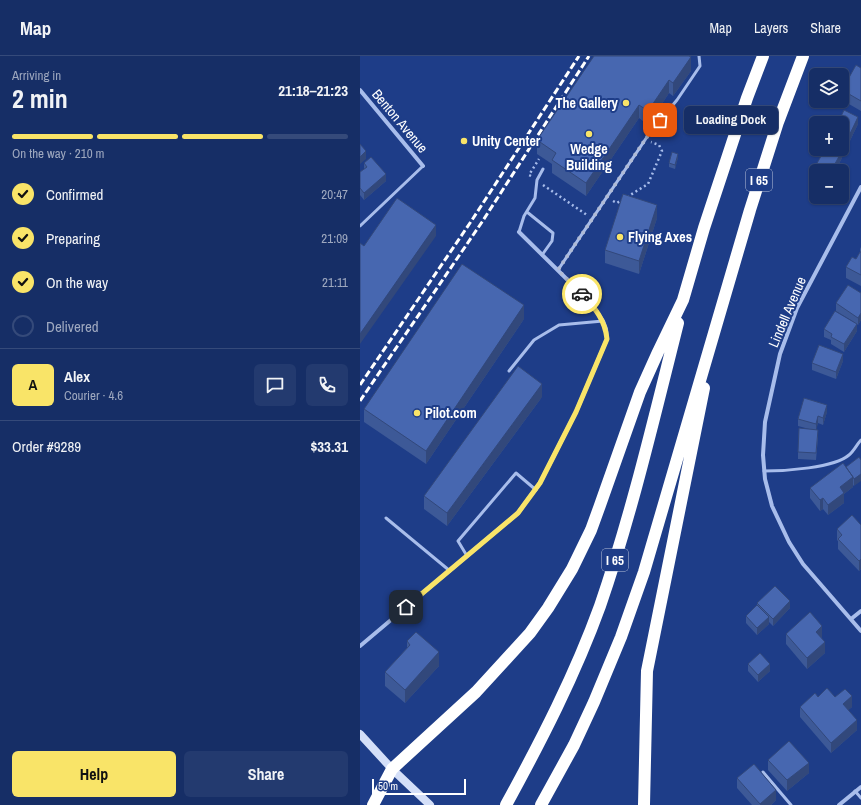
<!DOCTYPE html>
<meta charset="utf-8">
<style>
:root{--surface:#162e66;--page:#233a6f;--text:#f1f3f6;--muted:#9ea8bf;--line:#354a7a;--accent:#f9e468}
body{margin:0;font-family:"Archivo Narrow",sans-serif;background:var(--page);color:var(--text);height:100vh;display:flex;flex-direction:column;font-size:15px;white-space:nowrap}
*{box-sizing:border-box;margin:0}
p{font-size:13px;color:var(--muted)}
.icon{flex:none;width:22px;height:22px;fill:none;stroke:currentColor;stroke-width:2;stroke-linecap:round;stroke-linejoin:round}
.map{position:relative;flex:1;overflow:hidden}
.drawer{display:flex;flex-direction:column;background:var(--surface);width:360px}
.drawer>*{flex:none}
.controls{position:absolute;left:449px;top:12px;display:grid;gap:8px}
.controls a{display:grid;place-items:center;width:40px;height:40px;border-radius:6px;background:var(--surface);box-shadow:0 1px 3px #0004,0 0 0 1px var(--line);font-size:20px}
.scale{position:absolute;left:12px;bottom:10px;width:94px;box-sizing:border-box;padding-left:4px;border:2px solid #fff;border-top:0;font-size:11px;line-height:14px;white-space:nowrap;color:#fff;-webkit-text-stroke:3px #1e3d88;paint-order:stroke}
.pin{position:absolute;display:grid;place-items:center;width:34px;height:34px;color:#fff;margin:-17px;border-radius:8px;box-shadow:0 2px 6px #0006}
.courier{position:absolute;display:grid;place-items:center;width:40px;height:40px;margin:-20px;border:3px solid #f9e468;border-radius:50%;background:#fff;color:#222;box-shadow:0 1px 5px #0007}
.bubble{position:absolute;height:28px;border-radius:6px;background:var(--surface);box-shadow:0 1px 3px #0004,0 0 0 1px var(--line);font-size:13px;font-weight:700;line-height:28px;text-align:center}
.headline em{font-style:normal;font-weight:700}
.headline div{display:flex;flex-direction:column-reverse}
.headline{display:flex;align-items:center;justify-content:space-between;height:68px;padding:0 12px}
h1{font-size:26px;font-weight:700;line-height:30px}
.bar{display:grid;grid-template-columns:repeat(4,1fr);gap:6px 4px;align-content:center;height:48px;padding:0 12px}
.bar i{height:5px;border-radius:3px;background:var(--line)}
.bar .on{background:var(--accent)}
.bar p{grid-column:span 4}
.line{display:flex;align-items:center;gap:10px;padding:0 12px;border-top:1px solid var(--line)}
.line div{flex:1}
.round{display:grid;place-items:center;flex:none;width:42px;height:42px;border-radius:6px;background:var(--page)}
ol{padding:0 12px;list-style:none}
li{display:flex;align-items:center;gap:12px;height:44px}
li p{margin-inline-start:auto}
li .icon{padding:4px;border-radius:50%;background:var(--accent);color:#111;stroke-width:4}
li:last-child{color:var(--muted)}
li i{width:22px;height:22px;border:2px solid var(--line);border-radius:50%}
.primary-button{display:flex;gap:8px;margin-top:auto;padding:8px 12px}
.primary-button a{flex:1;height:46px;border-radius:6px;background:var(--accent);color:#111;font-size:16px;font-weight:700;line-height:46px;text-align:center}
.primary-button a+a{background:var(--page);color:var(--text)}
header{display:flex;align-items:center;gap:24px;box-sizing:border-box;height:56px;padding:0 20px;background:var(--surface);border-bottom:1px solid var(--line)}
header strong{font-size:19px}
nav{display:flex;gap:22px;margin-inline-start:auto;font-size:14px}
main{display:flex;flex:1;min-height:0}
.map>svg:first-child{display:block}
</style>
<header>
<strong>Map</strong>
<nav><a>Map</a><a>Layers</a><a>Share</a></nav>
</header>
<main>
<section class="drawer">
<div class="headline"><div><h1>2 min</h1><p>Arriving in</p></div><em>21:18–21:23</em></div>
<div class="bar"><i class="on"></i><i class="on"></i><i class="on"></i><i></i><p>On the way · 210 m</p></div>
<ol>
<li><svg class="icon" aria-label="check" viewBox="0 0 24 24"><path d="M5 12l5 5 9-10"/></svg>Confirmed<p>20:47</p></li>
<li><svg class="icon" aria-label="check" viewBox="0 0 24 24"><path d="M5 12l5 5 9-10"/></svg>Preparing<p>21:09</p></li>
<li><svg class="icon" aria-label="check" viewBox="0 0 24 24"><path d="M5 12l5 5 9-10"/></svg>On the way<p>21:11</p></li>
<li><i></i>Delivered</li>
</ol>
<div class="line" style="height:72px"><b class="round" style="background:var(--accent);color:#111">A</b><div><b>Alex</b><p>Courier · 4.6</p></div><a class="round"><svg class="icon" aria-label="chat" viewBox="0 0 24 24"><path d="M4 5h16v11H9l-5 4z"/></svg></a><a class="round"><svg class="icon" aria-label="phone" viewBox="0 0 24 24"><path d="M5 4h4l2 5-3 2q2 4 5 5l2-3 5 2v4C11 20 4 13 5 4z"/></svg></a></div>
<div class="line" style="height:52px"><div>Order #9289</div><b>$33.31</b></div>
<div class="primary-button"><a>Help</a><a>Share</a></div>
</section>
<div class="map">
<svg width="501" height="749" viewBox="0 0 501 749">
<rect width="100%" height="100%" fill="#1e3d88"/>
<g fill="none" stroke-linecap="round" stroke-linejoin="round">
<path stroke="#a8bdeb" stroke-width="2.5" stroke-dasharray="2 3" stroke-linecap="butt" d="M171,120L169,119L179,103
M183,129L227,159
M267,141L288,128L302,95L299,89L291,86
M253,145L257,147L263,143"/>
<path stroke="#a8bdeb" stroke-width="3" d="M167,156L193,177L192,185L182,199
M0,170L63,110
M159,176L164,160L175,142L177,124L183,113
M198,214L291,75L317,44L340,10L339,0
M149,315L174,284L199,269L243,265
M404,415C425,415 474,412 489,399C494,395 497,388 501,384
M26,462L90,515
M107,500L98,485L156,417L176,434
M403,716L431,749
M495,735L501,742"/>
<path stroke="#a8bdeb" stroke-width="4" d="M0,34L63,110
M501,131L437,252L420,298L405,366L403,399L405,423L412,450L429,486L443,508L501,575
M491,563L501,555
M0,590L158,457L180,427L216,356L247,283L246,273L243,265L231,247L159,176
M479,749L501,731"/>
<path stroke="#d4dff8" stroke-width="8" d="M0,678L32,713L70,749"/>
<path stroke="#fff" stroke-width="12" d="M13,749L32,713L116,636L170,577L188,552L212,513L231,474L239,452L280,336L298,296L323,244L344,172L387,42L403,0
M146,749C181,685 215,619 240,550C272,457 294,362 318,267
M181,749L214,689L234,646L261,581L284,516L390,154L418,66L443,0
M284,749L287,615L344,332"/>
<path stroke="#fff" stroke-width="3" stroke-dasharray="7 3" stroke-linecap="butt" d="M0,329L112,164L219,0
M0,345L122,166L229,0"/>
</g>
<path fill="#3d5997" d="M234,0L331,15L313,40L309,37L288,69L279,62L226,140L192,117V108L177,98V84Z
M501,12V55L482,44V33Z
M482,67L498,68L487,91L482,89Z
M465,93H478L482,95V102L475,115H456V128L451,125V118Z
M318,101L315,113L309,111V107Z
M4,107L26,125L4,144L0,139V116L4,113Z
M297,162L279,218L245,207V194Z
M501,191V230L486,222V211L496,203L500,196V193Z
M501,237V264L498,269L497,268V275L484,296L471,288V284L464,281V273L494,266L476,255V247Z
M164,263L66,408L4,366V353Z
M483,305L476,323L452,314V307Z
M182,341L87,470L64,453V440Z
M467,356L463,369L458,367L456,373L458,381L456,404L438,403V396L449,373L438,370V363Z
M499,401L494,430L493,429V431L484,438V447L468,459L463,453L460,455L450,442V432L486,411Z
M501,469V513L499,515L478,493V485L477,484V473Z
M397,547L430,552L413,570L409,566V568L397,579L386,567V560L397,550Z
M426,578L462,581L461,582L465,597L447,613L426,588Z
M47,585L79,610L45,647L25,630V616L47,592Z
M388,608L410,615L398,626L388,615Z
M458,641H475L492,651L488,654L497,674L471,697L440,661V651Z
M408,704L449,717L427,735L408,714Z
M377,722L416,744L411,749H392L377,732Z"/>
<path fill="#32487b" d="M331,1V15L313,40V27Z
M309,24V37L288,69V55Z
M279,49V62L226,140V127Z
M498,61V68L487,91V84Z
M6,95V103L0,108V101Z
M482,95V102L475,115H471Z
M318,98V101L315,113V109Z
M26,118V125L4,144V137Z
M297,149V162L279,218V205Z
M76,169V180L0,288V278Z
M164,249V263L66,408V395Z
M501,257V264L498,269V262Z
M497,268V275L484,296V288Z
M483,298V305L476,323V316Z
M182,328V341L87,470V457Z
M467,349V356L463,369V362Z
M458,360V367L456,375V368Z
M501,418V425L494,430V423Z
M493,421V431L484,438V447L468,459V449L480,431Z
M463,442V453L460,455V444Z
M501,503V513L499,515V505Z
M430,545V552L413,570V563Z
M409,561V568L397,579V572Z
M462,570V581L456,586V576Z
M465,586V597L447,613V602Z
M79,596V610L45,647V634Z
M410,608V615L398,626V619Z
M492,640V651L483,659V648Z
M497,664V674L471,697V687Z
M449,707V717L427,735V724Z
M416,734V744L411,749H400V748Z"/>
<path fill="#4767b0" stroke="#32487b" d="M234,0H329L331,1L313,27L309,24L288,55L279,49L226,127L192,104L196,97L177,84Z
M496,9L501,12V45L482,34Z
M484,54L498,61L487,84L482,82V67H478Z
M0,88L6,95L0,101Z
M465,93H478L482,95L471,115H456V121L451,118Z
M312,96L318,98L315,109L309,107Z
M11,101L26,118L4,137L0,132V116L7,111L4,107Z
M263,138L297,149L279,205L245,194Z
M37,142L76,169L0,278V187L4,190Z
M500,196H501V219L486,211L492,201L496,203Z
M102,208L164,249L66,395L4,353Z
M488,229L501,237V257L498,262L476,247Z
M475,255L497,268L484,288L471,281L472,278L464,273Z
M459,289L483,298L476,316L452,307Z
M158,310L182,328L87,457L64,440Z
M444,342L467,349L463,362L458,360L456,368L438,363Z
M439,372L458,374L456,397L438,396Z
M499,401L501,404V418L494,423L493,421L486,411Z
M483,407L493,421L480,431L484,437L468,449L463,442L460,444L450,432Z
M492,459L501,469V503L499,505L478,483L482,479L477,473Z
M415,530L430,545L413,563L397,547Z
M397,549L409,561L397,572L386,560Z
M450,556L462,570L456,576L465,586L447,602L426,578Z
M56,576L79,596L45,634L25,616L50,589L47,585Z
M400,597L410,608L398,619L388,608Z
M467,632L475,641L485,633L492,640L483,648L497,664L471,687L440,651L455,637L458,641Z
M429,685L449,707L427,724L408,704Z
M394,708L416,734L400,748L377,722Z"/>
<g fill="none" stroke-linecap="round" stroke-linejoin="round">
<path stroke="#b0bbd5" stroke-width="4" stroke-dasharray="0 7.2" d="M222,238L198,214L291,75L300,64"/>
<path stroke="#f9e468" stroke-width="5" d="M46,551L158,457L180,427L216,356L247,283C245,264 235,252 222,238"/>
</g>
<g fill="#f9e468" stroke="#1e3d88" stroke-width="1.5">
<circle cx="266" cy="47" r="4"/>
<circle cx="229" cy="78" r="4"/>
<circle cx="104" cy="85" r="4"/>
<circle cx="260" cy="181" r="4"/>
<circle cx="57" cy="357" r="4"/>
</g>
<g text-anchor="middle" dominant-baseline="central" stroke-width="4" stroke-linejoin="round" paint-order="stroke">
<g fill="#1e3d88" stroke="#bcc5db" stroke-width="1">
<rect x="386" y="113" width="26" height="22" rx="3"/>
<rect x="242" y="493" width="26" height="22" rx="3"/>
</g>
<g font-size="13" font-weight="bold" fill="#fff">
<text x="399" y="124">I 65</text>
<text x="255" y="504">I 65</text>
</g>
<g font-size="14" font-weight="bold" fill="#fff" stroke="#1e3d88" text-anchor="start">
<text x="258" y="47" text-anchor="end">The Gallery</text>
<text x="112" y="85">Unity Center</text>
<text x="229" y="93" text-anchor="middle">Wedge<tspan x="229" dy="16">Building</tspan></text>
<text x="268" y="181">Flying Axes</text>
<text x="65" y="357">Pilot.com</text>
</g>
<g font-size="14" fill="#fff" stroke="#1e3d88">
<text transform="translate(40 65) rotate(50)">Benton Avenue</text>
<text transform="translate(427 256) rotate(-67)">Lindell Avenue</text>
</g>
</g>
</svg>
<div class="controls">
<a><svg class="icon" aria-label="layers" viewBox="0 0 24 24"><path d="M12 4l9 5-9 5-9-5zM3 14l9 5 9-5"/></svg></a>
<a>+</a>
<a>−</a>
</div>
<div class="scale">50 m</div>
<div class="pin" style="left:300px;top:64px;background:#ea580c"><svg class="icon" aria-label="bag" viewBox="0 0 24 24"><path d="M5 8h14l-1 12H6zM9 8a3 3 0 0 1 6 0"/></svg></div>
<div class="pin" style="left:46px;top:551px;background:#1f2937"><svg class="icon" aria-label="home" viewBox="0 0 24 24"><path d="M3 11l9-7 9 7M6 9v11h12V9"/></svg></div>
<div class="courier" style="left:222px;top:238px"><svg class="icon" aria-label="car" viewBox="0 0 24 24"><path d="M5 17H2v-5l4-1 3-4h7l3 4 3 1v5h-3M9 17h6M6 11h13"/><circle cx="7" cy="17" r="2"/><circle cx="17" cy="17" r="2"/></svg></div>
<div class="bubble" style="left:324px;top:50px;width:94px">Loading Dock</div>
</div>
</main>
